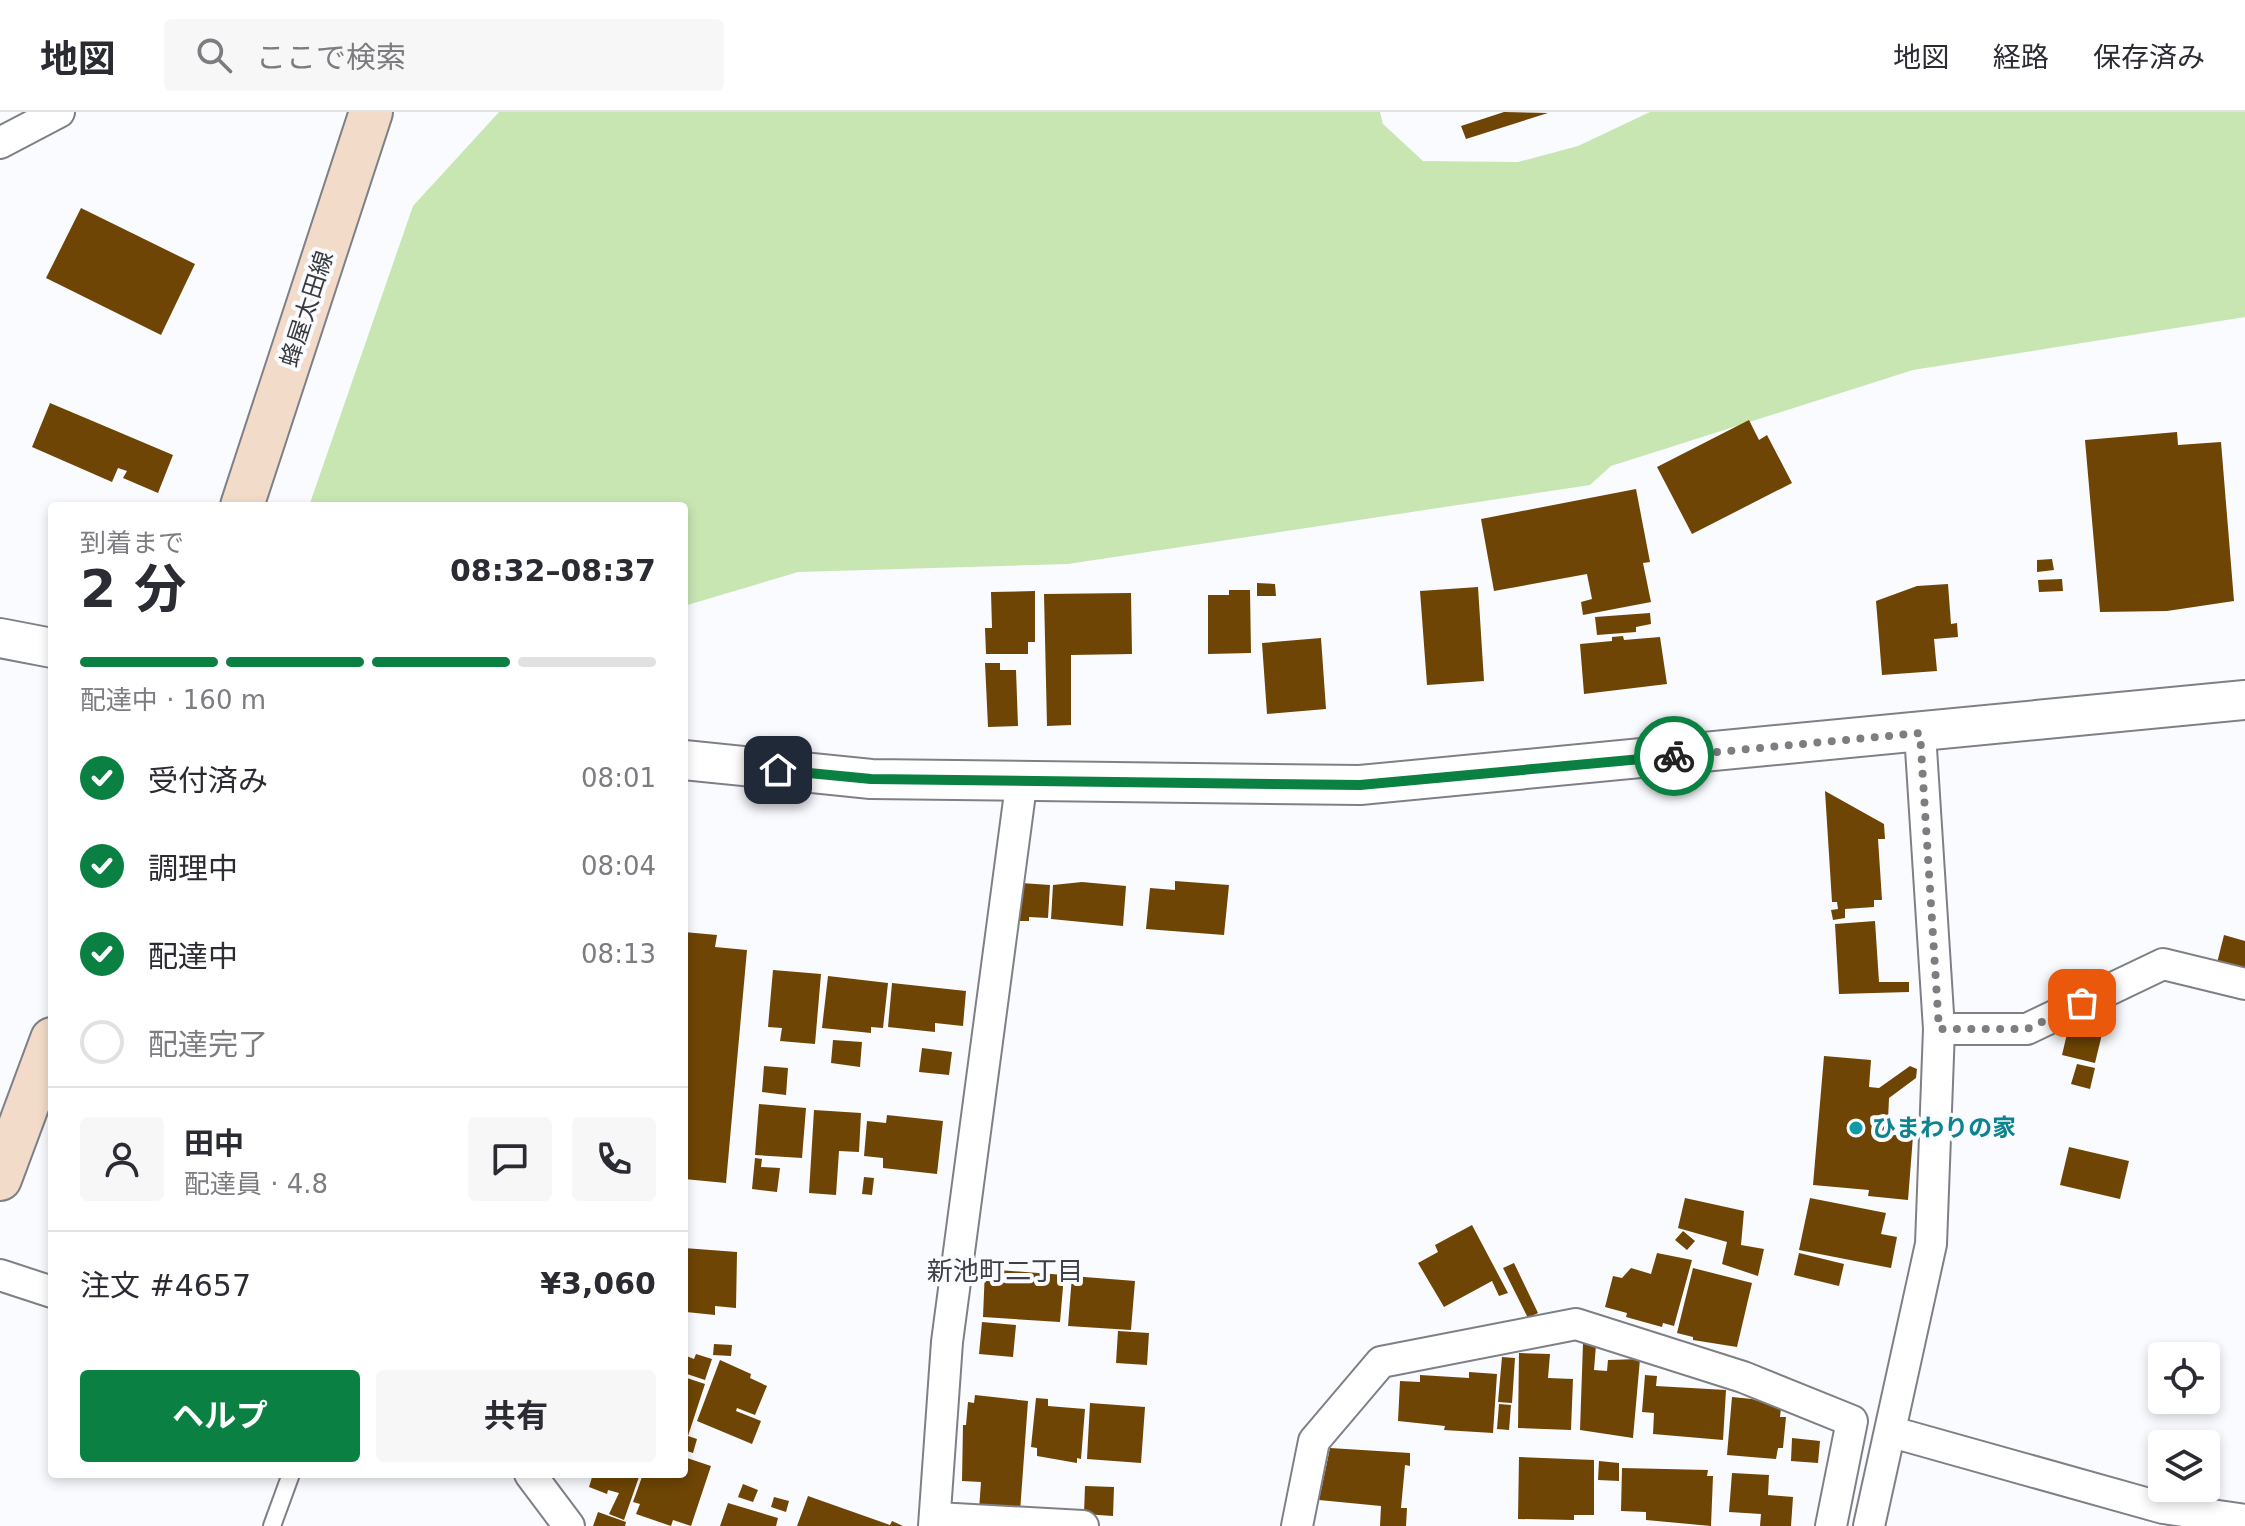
<!DOCTYPE html>
<html lang="ja">
<meta charset="utf-8">
<style>
:root{--surface:#fff;--page:#f7f7f7;--text:#2b2b33;--muted:#7c7c81;--line:#e1e1e2;--accent:#0b8043}
body{margin:0;font-family:"DejaVu Sans","Noto Sans JP",sans-serif;background:var(--page);color:var(--text);height:100vh;display:flex;flex-direction:column;font-size:30px;white-space:nowrap}
*{box-sizing:border-box;margin:0}
p{font-size:26px;color:var(--muted)}
.icon{flex:none;width:44px;height:44px;fill:none;stroke:currentColor;stroke-width:2;stroke-linecap:round;stroke-linejoin:round}
.map{position:relative;flex:1;overflow:hidden}
.sheet{position:absolute;left:48px;top:390px;width:640px;height:976px;display:flex;flex-direction:column;background:var(--surface);border-radius:8px;box-shadow:0 4px 12px #0003}
.sheet>*{flex:none}
.controls{position:absolute;left:2148px;top:1230px;display:grid;gap:16px}
.controls a{display:grid;place-items:center;width:72px;height:72px;border-radius:8px;background:var(--surface);box-shadow:0 4px 12px #0003;font-size:40px}
.pin{position:absolute;display:grid;place-items:center;width:68px;height:68px;color:#fff;margin:-34px;border-radius:16px;box-shadow:0 4px 12px #0006}
.courier{position:absolute;display:grid;place-items:center;width:80px;height:80px;margin:-40px;border:6px solid #0b8043;border-radius:50%;background:#fff;color:#222;box-shadow:0 2px 10px #0007}
.head em{font-style:normal;font-weight:700}
.head div{display:flex;flex-direction:column-reverse}
.head{display:flex;align-items:center;justify-content:space-between;height:136px;padding:0 32px}
h1{font-size:52px;font-weight:700;line-height:60px}
.bar{display:grid;grid-template-columns:repeat(4,1fr);gap:12px 8px;align-content:center;height:96px;padding:0 32px}
.bar i{height:10px;border-radius:6px;background:var(--line)}
.bar .selected{background:var(--accent)}
.bar p{grid-column:span 4}
.line{display:flex;align-items:center;gap:20px;padding:0 32px;border-top:2px solid var(--line)}
.line div{flex:1}
.round{display:grid;place-items:center;flex:none;width:84px;height:84px;border-radius:8px;background:var(--page)}
ol{padding:0 32px;list-style:none}
li{display:flex;align-items:center;gap:24px;height:88px}
li p{margin-inline-start:auto}
li .icon{padding:8px;border-radius:50%;background:var(--accent);color:#fff;stroke-width:4}
li:last-child{color:var(--muted)}
li i{width:44px;height:44px;border:4px solid var(--line);border-radius:50%}
.button{display:flex;gap:16px;margin-top:auto;padding:16px 32px}
.button a{flex:1;height:92px;border-radius:8px;background:var(--accent);color:#fff;font-size:32px;font-weight:700;line-height:92px;text-align:center}
.button a+a{background:var(--page);color:var(--text)}
header{display:flex;align-items:center;gap:48px;box-sizing:border-box;height:112px;padding:0 40px;background:var(--surface);border-bottom:2px solid var(--line)}
header strong{font-size:38px}
nav{display:flex;gap:44px;margin-inline-start:auto;font-size:28px}
.search{width:560px;height:72px;background:var(--page);display:flex;align-items:center;gap:20px;box-sizing:border-box;padding:0 28px;border-radius:8px;color:var(--muted);font-size:30px}
.map>svg:first-child{display:block}
</style>
<header>
<strong>地図</strong>
<div class="search"><svg class="icon" aria-label="search" viewBox="0 0 24 24"><circle cx="10" cy="10" r="6"/><path d="M15 15l6 6"/></svg>ここで検索</div>
<nav><a>地図</a><a>経路</a><a>保存済み</a></nav>
</header>
<div class="map">
<svg width="2245" height="1414" viewBox="0 0 2245 1414">
<rect width="100%" height="100%" fill="#fafbfe"/>
<path fill="#c8e6b2" d="M499,0H1380L1383,12L1423,49L1518,50L1578,34L1650,0H2245V205L1913,258L1611,354L1590,373L1068,452L798,460L684,494V394H309L413,94Z"/>
<path fill="#6e4504" d="M1504,0L1548,1L1466,27L1461,14Z
M81,96L195,152L161,223L46,166Z
M50,291L173,343L158,381L123,366L127,359L118,356L112,370L32,335Z
M1749,308L1759,328L1767,323L1792,371L1692,422L1657,355Z
M2177,320L2178,333L2221,330L2234,489L2167,499L2100,500L2085,328Z
M1636,377L1650,450L1643,451L1651,490L1583,503L1581,490L1592,487L1587,462L1494,479L1481,407Z
M2052,447L2054,458L2037,460V448Z
M2062,467L2063,479L2039,480L2038,468Z
M1257,471L1275,472L1276,484H1257Z
M1948,472L1951,512L1957,511L1958,525L1934,527L1937,559L1882,563L1876,489L1917,474Z
M1478,475L1484,569L1427,573L1420,479Z
M1229,478H1250L1251,541L1208,542V483H1229Z
M1035,479V530H1028V542H986L985,516H992L991,480Z
M1131,481L1132,542L1071,543V613L1047,614L1044,482Z
M1650,501L1651,512L1636,515V520L1597,523L1595,505Z
M1623,524L1624,528L1660,525L1667,572L1584,582L1580,532L1612,529V525Z
M1321,526L1326,597L1267,602L1262,531Z
M985,551H1000V558H1016L1018,614L988,615Z
M1825,679L1884,712L1885,727H1878L1882,788H1874V795L1845,797V806L1833,808L1831,798L1838,797L1837,790H1832Z
M1175,769L1229,773L1224,823L1146,817L1150,776L1175,778Z
M1082,770L1126,774L1123,814L1051,807L1053,773Z
M1021,771L1050,773L1048,806L1029,805V809H1017Z
M1875,809L1879,870H1909V880L1839,882L1835,812Z
M684,820L717,823L715,835L747,838L726,1071L684,1067Z
M2224,823L2245,829V858L2217,851Z
M773,858L821,862L815,932L780,929L782,916L768,915Z
M828,864L888,871L883,916L871,915V921L822,916Z
M892,871L966,879L963,914L935,911V920L888,915Z
M2070,909L2103,918L2095,951L2062,943Z
M833,928L862,930L860,955L831,951Z
M922,936L952,940L949,963L919,960Z
M1824,944L1871,948L1869,975L1879,976L1910,954L1917,957L1916,966L1889,986L1888,1009H1895L1894,1023L1913,1024L1908,1088L1868,1084L1869,1078L1813,1073Z
M2077,952L2095,956L2090,977L2071,972Z
M764,954L788,956L786,983L762,980Z
M759,992L806,996L802,1046L755,1043Z
M814,998L861,1001L859,1040L839,1039L836,1083L809,1081Z
M887,1003L943,1009L937,1062L883,1056V1046L864,1044L867,1009L886,1011Z
M2069,1035L2129,1049L2120,1087L2060,1073Z
M755,1046L762,1047L761,1055L780,1056L777,1080L752,1077Z
M864,1065L874,1066L872,1083L862,1082Z
M1685,1086L1744,1099L1741,1133L1764,1137L1758,1164L1722,1152L1727,1130L1678,1116Z
M1810,1086L1886,1101L1881,1122L1897,1125L1891,1156L1799,1138Z
M1472,1113L1508,1181L1499,1184L1492,1169L1444,1195L1418,1151L1438,1140L1435,1133Z
M1683,1119L1695,1129L1687,1138L1675,1128Z
M684,1136L737,1140L736,1196L715,1194V1203L686,1200Z
M1657,1141L1692,1148L1674,1214L1663,1211L1662,1215L1626,1205L1627,1201L1605,1195L1613,1164L1622,1166L1631,1156L1651,1162Z
M1799,1141L1844,1152L1839,1174L1794,1163Z
M1514,1151L1538,1201L1528,1206L1503,1156Z
M1693,1156L1752,1171L1737,1235L1693,1228V1225L1677,1221Z
M985,1157L1064,1163L1060,1210L983,1205Z
M1072,1164L1135,1169L1131,1218L1068,1214Z
M982,1210L1016,1213L1013,1245L979,1242Z
M1118,1219L1149,1221L1147,1253L1116,1251Z
M1583,1231L1596,1233L1594,1258L1607,1259L1608,1248L1640,1247L1633,1326L1580,1318Z
M714,1232L732,1233L731,1244L713,1243Z
M1519,1241L1550,1242L1548,1266L1573,1267L1571,1318L1518,1316Z
M696,1242L712,1247L705,1268L684,1261V1243L694,1247Z
M1502,1245L1515,1246L1512,1291L1498,1290Z
M720,1248L751,1262L750,1266L767,1274L755,1303L737,1296L736,1299L761,1309L752,1332L697,1309Z
M1469,1260L1497,1262L1493,1321L1444,1318L1445,1314L1398,1309L1400,1269L1420,1270V1263L1469,1266Z
M1645,1263L1657,1264L1656,1274L1726,1278L1723,1328L1653,1322L1654,1301L1642,1300Z
M684,1265L705,1272L688,1324L697,1327L693,1341L684,1338Z
M975,1283L1028,1289L1020,1400L979,1398L981,1370L962,1369L963,1313H966L968,1290L974,1291Z
M1732,1285L1752,1287L1781,1296L1780,1305H1786L1783,1336H1778L1776,1347L1727,1343Z
M1036,1286L1048,1287V1294L1085,1297L1081,1347L1077,1346V1351L1037,1344V1336L1031,1335Z
M1090,1291L1145,1295L1141,1351L1087,1347Z
M1499,1292L1511,1293L1509,1318L1497,1317Z
M1792,1326L1820,1329L1818,1351L1791,1349Z
M1330,1336L1410,1341V1354L1405,1353L1401,1396H1407L1406,1414H1380L1381,1394L1319,1388Z
M684,1345L711,1354L691,1414L673,1408L671,1414L636,1402L640,1392L633,1390L643,1362H684Z
M1519,1345L1594,1348V1403H1574V1408L1518,1407Z
M1599,1349L1619,1351V1369L1598,1368Z
M1622,1356L1708,1358L1707,1364H1713L1711,1414L1646,1408V1400L1621,1399Z
M1732,1361L1769,1363L1768,1383L1793,1385L1791,1414H1760L1761,1402L1729,1400Z
M593,1362H640L624,1408L609,1402L619,1381L608,1378L607,1382L589,1375Z
M743,1372L758,1378L753,1390L738,1385Z
M1085,1374L1114,1375L1113,1404L1084,1402Z
M808,1384L890,1413L892,1409L903,1414H797Z
M774,1385L789,1389L786,1400L771,1395Z
M728,1391L778,1406L776,1414H720Z
M598,1400L626,1410L625,1414H593Z"/>
<g fill="none" stroke-linecap="round" stroke-linejoin="round">
<defs>
<path id="service" d="M272,1414L291,1362"/>
<path id="minor" d="M0,31L59,0
M1939,917H2027L2163,852L2245,872
M0,1163L52,1180
M1892,1320L2163,1396L2245,1408
M530,1362L569,1414
M937,1406L1083,1414
M934,1414L947,1230L1022,666
M1297,1414L1314,1329L1381,1250L1576,1212L1743,1265L1852,1309L1831,1414
M1869,1414L1931,1132L1939,917L1920,621"/>
<path id="tertiary" d="M0,526L52,536
M684,648L871,667L1360,673L2245,588"/>
<path id="secondary" d="M242,394L371,0
M0,1067L52,927"/>
</defs>
<use href="#service" stroke="#7f8087" stroke-width="20"/>
<use href="#minor" stroke="#7f8087" stroke-width="34"/>
<use href="#tertiary" stroke="#7f8087" stroke-width="42"/>
<use href="#secondary" stroke="#7f8087" stroke-width="46"/>
<use href="#service" stroke="#fff" stroke-width="16"/>
<use href="#minor" stroke="#fff" stroke-width="30"/>
<use href="#tertiary" stroke="#fff" stroke-width="38"/>
<use href="#secondary" stroke="#f2dcc9" stroke-width="42"/>
</g>
<g fill="none" stroke-linecap="round" stroke-linejoin="round">
<path stroke="#7d7e81" stroke-width="8" stroke-dasharray="0 14.4" d="M1674,644L1920,621L1939,917H2027L2082,891"/>
<path stroke="#0b8043" stroke-width="10" d="M778,658L871,667L1360,673L1674,644"/>
</g>
<circle fill="#0f9aa8" stroke="#fafbfe" stroke-width="3" cx="1856" cy="1016" r="8"/>
<g text-anchor="middle" dominant-baseline="central" stroke-width="8" stroke-linejoin="round" paint-order="stroke">
<g font-size="24" fill="#3a3b3e" stroke="#fafbfe">
<text transform="translate(307 197) rotate(-72)">蜂屋太田線</text>
</g>
<g font-size="24" font-weight="bold" fill="#0d838f" stroke="#fafbfe" text-anchor="start">
<text x="1872" y="1016">ひまわりの家</text>
</g>
<g font-size="26" fill="#3f4046" stroke="#fafbfe">
<text x="1005" y="1159">新池町二丁目</text>
</g>
</g>
</svg>
<div class="controls">
<a><svg class="icon" aria-label="locate" viewBox="0 0 24 24"><circle cx="12" cy="12" r="6"/><path d="M12 2v4M12 18v4M2 12h4M18 12h4"/></svg></a>
<a><svg class="icon" aria-label="layers" viewBox="0 0 24 24"><path d="M12 4l9 5-9 5-9-5zM3 14l9 5 9-5"/></svg></a>
</div>
<div class="pin" style="left:2082px;top:891px;background:#ea580c"><svg class="icon" aria-label="bag" viewBox="0 0 24 24"><path d="M5 8h14l-1 12H6zM9 8a3 3 0 0 1 6 0"/></svg></div>
<div class="pin" style="left:778px;top:658px;background:#1f2937"><svg class="icon" aria-label="home" viewBox="0 0 24 24"><path d="M3 11l9-7 9 7M6 9v11h12V9"/></svg></div>
<div class="courier" style="left:1674px;top:644px"><svg class="icon" aria-label="bike" viewBox="0 0 24 24"><circle cx="6" cy="16" r="4"/><circle cx="18" cy="16" r="4"/><path d="M6 16l4-8h5l3 8M10 8l3 8H6M13 5h3"/></svg></div>
<section class="sheet">
<div class="head"><div><h1>2 分</h1><p>到着まで</p></div><em>08:32–08:37</em></div>
<div class="bar"><i class="selected"></i><i class="selected"></i><i class="selected"></i><i></i><p>配達中 · 160 m</p></div>
<ol>
<li><svg class="icon" aria-label="check" viewBox="0 0 24 24"><path d="M5 12l5 5 9-10"/></svg>受付済み<p>08:01</p></li>
<li><svg class="icon" aria-label="check" viewBox="0 0 24 24"><path d="M5 12l5 5 9-10"/></svg>調理中<p>08:04</p></li>
<li><svg class="icon" aria-label="check" viewBox="0 0 24 24"><path d="M5 12l5 5 9-10"/></svg>配達中<p>08:13</p></li>
<li><i></i>配達完了</li>
</ol>
<div class="line" style="height:144px"><a class="round"><svg class="icon" aria-label="person" viewBox="0 0 24 24"><circle cx="12" cy="8" r="4"/><path d="M4 21q1-7 8-7t8 7"/></svg></a><div><b>田中</b><p>配達員 · 4.8</p></div><a class="round"><svg class="icon" aria-label="chat" viewBox="0 0 24 24"><path d="M4 5h16v11H9l-5 4z"/></svg></a><a class="round"><svg class="icon" aria-label="phone" viewBox="0 0 24 24"><path d="M5 4h4l2 5-3 2q2 4 5 5l2-3 5 2v4C11 20 4 13 5 4z"/></svg></a></div>
<div class="line" style="height:104px"><div>注文 #4657</div><b>¥3,060</b></div>
<div class="button"><a>ヘルプ</a><a>共有</a></div>
</section>
</div>
